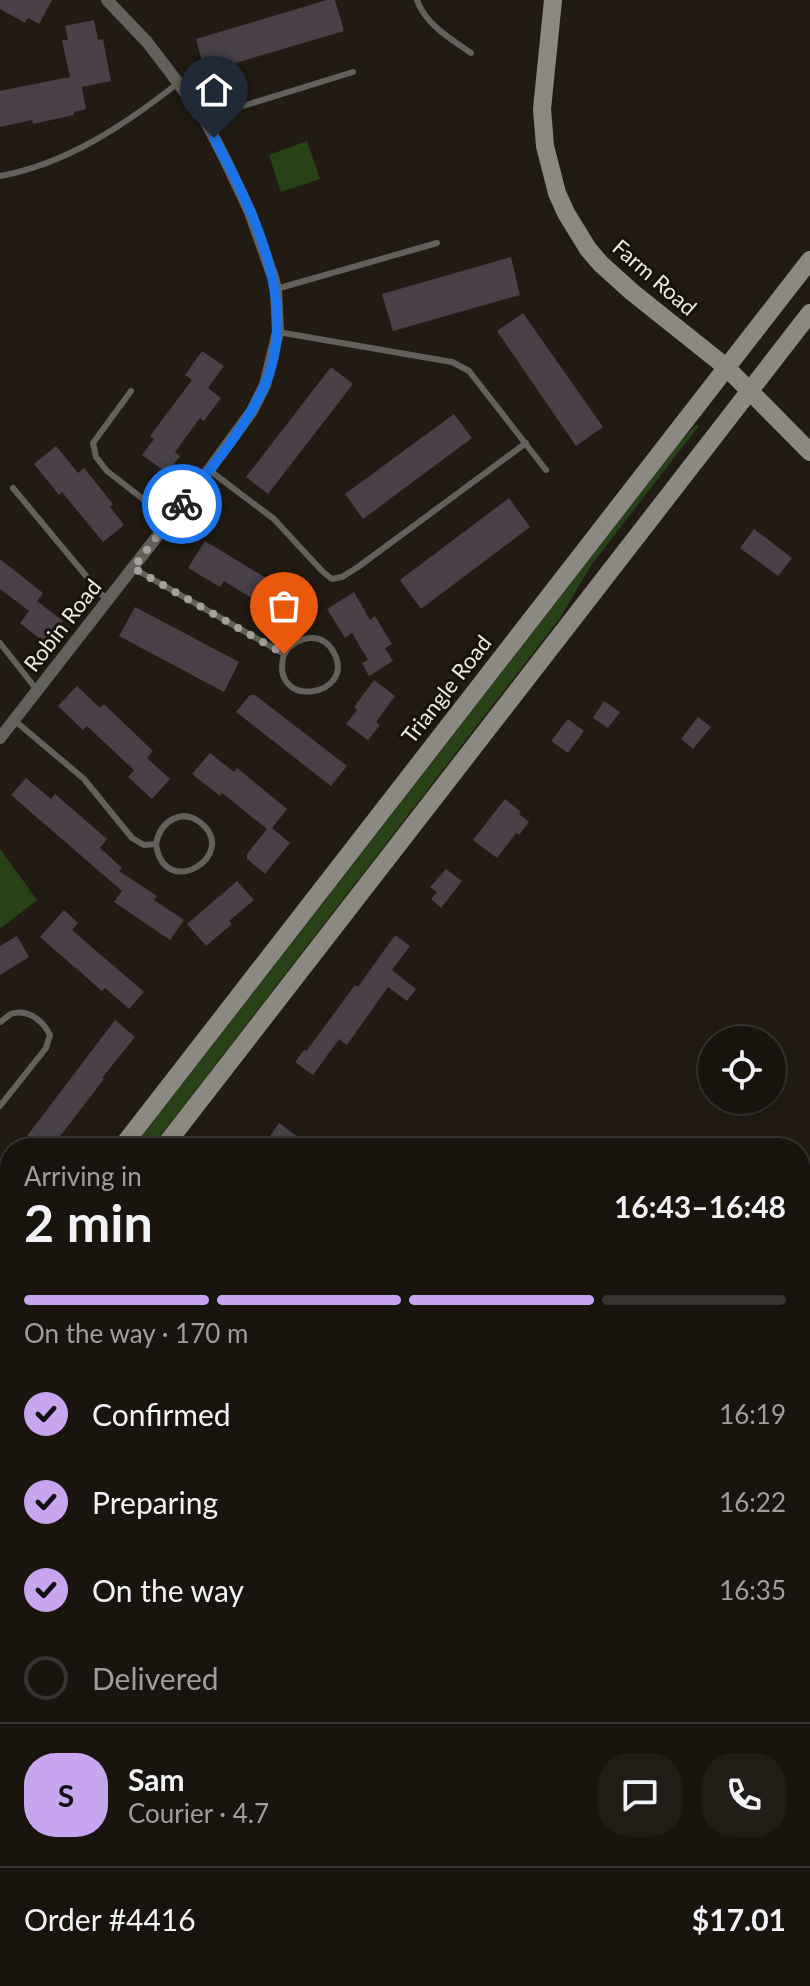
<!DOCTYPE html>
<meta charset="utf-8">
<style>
:root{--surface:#1a140f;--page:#231d18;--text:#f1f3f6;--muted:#9f9e9e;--line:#38332f;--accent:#c7a6ef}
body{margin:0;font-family:Lato,sans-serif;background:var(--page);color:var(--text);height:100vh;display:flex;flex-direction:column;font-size:30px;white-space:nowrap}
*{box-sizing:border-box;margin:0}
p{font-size:26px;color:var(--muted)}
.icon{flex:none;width:44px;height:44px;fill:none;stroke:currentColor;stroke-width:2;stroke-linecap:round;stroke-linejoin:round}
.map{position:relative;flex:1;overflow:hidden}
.panel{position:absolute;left:0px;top:1138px;width:810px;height:848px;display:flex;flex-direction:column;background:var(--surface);border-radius:32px 32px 0 0;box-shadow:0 4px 12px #0003,0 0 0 2px var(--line)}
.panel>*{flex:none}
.fabs{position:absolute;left:698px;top:1026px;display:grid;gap:16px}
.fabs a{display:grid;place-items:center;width:88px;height:88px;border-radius:50%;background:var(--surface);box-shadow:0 4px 12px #0003,0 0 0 2px var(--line);font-size:40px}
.pin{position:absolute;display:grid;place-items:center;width:68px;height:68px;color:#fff;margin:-82px -34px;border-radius:50% 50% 50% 0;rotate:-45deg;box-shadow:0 0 8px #0007}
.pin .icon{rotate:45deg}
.courier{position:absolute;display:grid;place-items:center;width:80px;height:80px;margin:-40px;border:6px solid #1a73e8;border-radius:50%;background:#fff;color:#222;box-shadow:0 2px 10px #0007}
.head em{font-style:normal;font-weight:700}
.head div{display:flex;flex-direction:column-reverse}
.head{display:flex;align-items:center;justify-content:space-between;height:136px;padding:0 24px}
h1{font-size:52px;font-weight:700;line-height:60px}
.bar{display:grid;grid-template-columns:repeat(4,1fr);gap:12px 8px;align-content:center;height:96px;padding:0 24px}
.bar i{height:10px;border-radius:6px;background:var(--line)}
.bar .current{background:var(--accent)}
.bar p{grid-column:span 4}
.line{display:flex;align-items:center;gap:20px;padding:0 24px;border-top:2px solid var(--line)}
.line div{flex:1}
.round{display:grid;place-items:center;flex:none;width:84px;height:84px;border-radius:32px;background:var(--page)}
ol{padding:0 24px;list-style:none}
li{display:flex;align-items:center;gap:24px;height:88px}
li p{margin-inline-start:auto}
li .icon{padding:8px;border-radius:50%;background:var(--accent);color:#111;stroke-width:4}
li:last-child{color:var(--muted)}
li i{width:44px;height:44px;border:4px solid var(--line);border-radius:50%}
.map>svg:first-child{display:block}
</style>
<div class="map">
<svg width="810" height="1986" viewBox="0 0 810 1986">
<rect width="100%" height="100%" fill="#221b14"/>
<path fill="#284217" d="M307,141L320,179L281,192L269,155Z
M696,425H698V427L592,564L560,618L151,1148H133L682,440Z
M0,849L37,900L1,928L0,926Z"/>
<path fill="#494048" d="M0,0H52L39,24L28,18L25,23L0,9Z
M327,0H335L344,31L205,72L196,39Z
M94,20L98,40L103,39L111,81L82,87L86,109L74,112V115L33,124L32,120L0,127V91L70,77L62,40H68L65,26Z
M511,257L520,295L393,331L382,294Z
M523,313L603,427L576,446L497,331Z
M202,351L224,366L208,388L221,398L204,421L200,418L175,452L180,456L167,473L142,455L154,439L150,436L192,380L185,375Z
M331,367L353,384L268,494L246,477Z
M454,414L472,438L363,519L345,494Z
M56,446L78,473L84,468L113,504L110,507L124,525L103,542L62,492L59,495L34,464Z
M509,498L530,527L421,609L400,580Z
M754,529L792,558L778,576L740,548Z
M205,541L302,600L289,621L224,581L220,587L188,568Z
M0,559L43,593L37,601L63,621L45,643L20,623L29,611L0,589Z
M354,592L370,620L375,616L392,644L385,648L393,661L369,676L362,663L368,660L352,633L345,638L327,609Z
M135,607L239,662L224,692L119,636Z
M374,680L395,696L376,722L380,725L368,740L346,724L357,710L354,707Z
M77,686L100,708L104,704L153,751L147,758L170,779L152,799L128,777L134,770L87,726L83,730L58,706Z
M250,695H255L347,766L331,786L236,712Z
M604,701L620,712L608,728L593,718Z
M698,717L711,727L693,749L681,739Z
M568,719L584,731L568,753L551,741Z
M210,753L234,772L237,768L287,809L272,828L290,843L265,874L247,859V854L267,829L222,793L220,796L192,774Z
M26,778L51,799L55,794L107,839L100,848L122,868L119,871L157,896L154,900L184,920L170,940L114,902L122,891L11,795Z
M505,799L521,812L519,814L529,822L519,835L516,833L497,858L473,840Z
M446,869L462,881L441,908L431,899L437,892L430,887Z
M237,881L254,900L229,921L232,924L206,946L187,924Z
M64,910L78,923L72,930L144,992L129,1009L105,988L102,991L40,937Z
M395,935L410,946L392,970L416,989L407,1001L388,987L347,1045L339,1039L313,1075L295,1062L304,1050L306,1051L311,1045L355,985L358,987Z
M17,936L29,957L0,975V946Z
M115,1020L135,1037L102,1078L104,1079L51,1148H18Z
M279,1123L313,1148H262Z"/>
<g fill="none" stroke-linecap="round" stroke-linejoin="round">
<path stroke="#63615c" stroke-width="6" d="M417,0C425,24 451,39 471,53
M204,118L353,72
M0,176C67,164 126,124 178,83
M276,289L437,243
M278,332L452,362L469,371L546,470
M131,391L93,443L96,457L107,471L170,520
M209,470L274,519L323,572L332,579L342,577L358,567L526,443
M13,488L107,601
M133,568L284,654C268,711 357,697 334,653C322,630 296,636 284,654
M0,643L37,690
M14,720L84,779L132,838L144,845L156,844C164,902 240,855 201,823C181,807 160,822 156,844
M0,1022C4,1020 7,1016 11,1014C28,1008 43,1021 50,1035L46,1048L0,1106"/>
<path stroke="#63615c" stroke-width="12" d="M0,738L209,470L252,411L265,385L278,332L276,289L273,277L250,212L225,159L204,118L173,76L147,42L107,0
M0,1577L10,1585
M800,1707L810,1716
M114,1976L118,1986"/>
<path stroke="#8b8981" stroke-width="18" d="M553,0L542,109L545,146L557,193L566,213L588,249L601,264L632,292L726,367L810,452
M121,1148L810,260
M163,1148L810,313
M0,1319L10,1304
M0,1364L10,1350"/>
</g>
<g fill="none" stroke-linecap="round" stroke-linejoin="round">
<path stroke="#a7a19b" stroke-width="8" stroke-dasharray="0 14.4" d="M182,504L133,568L284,654"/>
<path stroke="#1a73e8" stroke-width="10" d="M182,504C211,468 243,431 263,389C302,306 253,211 214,138"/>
</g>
<g text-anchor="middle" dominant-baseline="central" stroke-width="6" stroke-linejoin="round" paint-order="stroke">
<g font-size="22" fill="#eee9e3" stroke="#19120b">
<text transform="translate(655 277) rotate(41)">Farm Road</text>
<text transform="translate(62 625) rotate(-52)">Robin Road</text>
<text transform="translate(446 689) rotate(-52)">Triangle Road</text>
</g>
</g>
</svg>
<div class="fabs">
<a><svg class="icon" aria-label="locate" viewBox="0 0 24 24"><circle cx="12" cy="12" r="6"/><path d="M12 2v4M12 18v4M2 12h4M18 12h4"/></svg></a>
</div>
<div class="pin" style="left:284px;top:654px;background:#ea580c"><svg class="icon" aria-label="bag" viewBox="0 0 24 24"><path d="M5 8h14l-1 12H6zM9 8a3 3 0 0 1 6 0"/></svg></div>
<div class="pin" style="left:214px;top:138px;background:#1f2937"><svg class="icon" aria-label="home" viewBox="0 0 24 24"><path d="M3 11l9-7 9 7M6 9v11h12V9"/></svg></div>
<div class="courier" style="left:182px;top:504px"><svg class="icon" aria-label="bike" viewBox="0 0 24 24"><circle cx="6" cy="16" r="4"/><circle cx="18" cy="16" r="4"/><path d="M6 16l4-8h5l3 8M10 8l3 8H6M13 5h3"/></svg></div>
<section class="panel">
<div class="head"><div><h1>2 min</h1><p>Arriving in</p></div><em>16:43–16:48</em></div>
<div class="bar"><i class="current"></i><i class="current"></i><i class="current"></i><i></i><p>On the way · 170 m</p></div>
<ol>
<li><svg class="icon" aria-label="check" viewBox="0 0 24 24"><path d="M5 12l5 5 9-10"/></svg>Confirmed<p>16:19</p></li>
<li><svg class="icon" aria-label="check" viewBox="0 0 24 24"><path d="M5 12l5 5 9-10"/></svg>Preparing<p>16:22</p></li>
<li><svg class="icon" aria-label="check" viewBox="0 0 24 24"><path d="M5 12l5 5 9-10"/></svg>On the way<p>16:35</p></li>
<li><i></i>Delivered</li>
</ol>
<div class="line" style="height:144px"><b class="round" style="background:var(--accent);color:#111">S</b><div><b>Sam</b><p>Courier · 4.7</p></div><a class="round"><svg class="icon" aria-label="chat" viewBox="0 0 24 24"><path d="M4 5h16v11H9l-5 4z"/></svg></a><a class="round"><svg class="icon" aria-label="phone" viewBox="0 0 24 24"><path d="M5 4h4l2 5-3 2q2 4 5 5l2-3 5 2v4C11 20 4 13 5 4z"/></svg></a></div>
<div class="line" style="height:104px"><div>Order #4416</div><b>$17.01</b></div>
</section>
</div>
